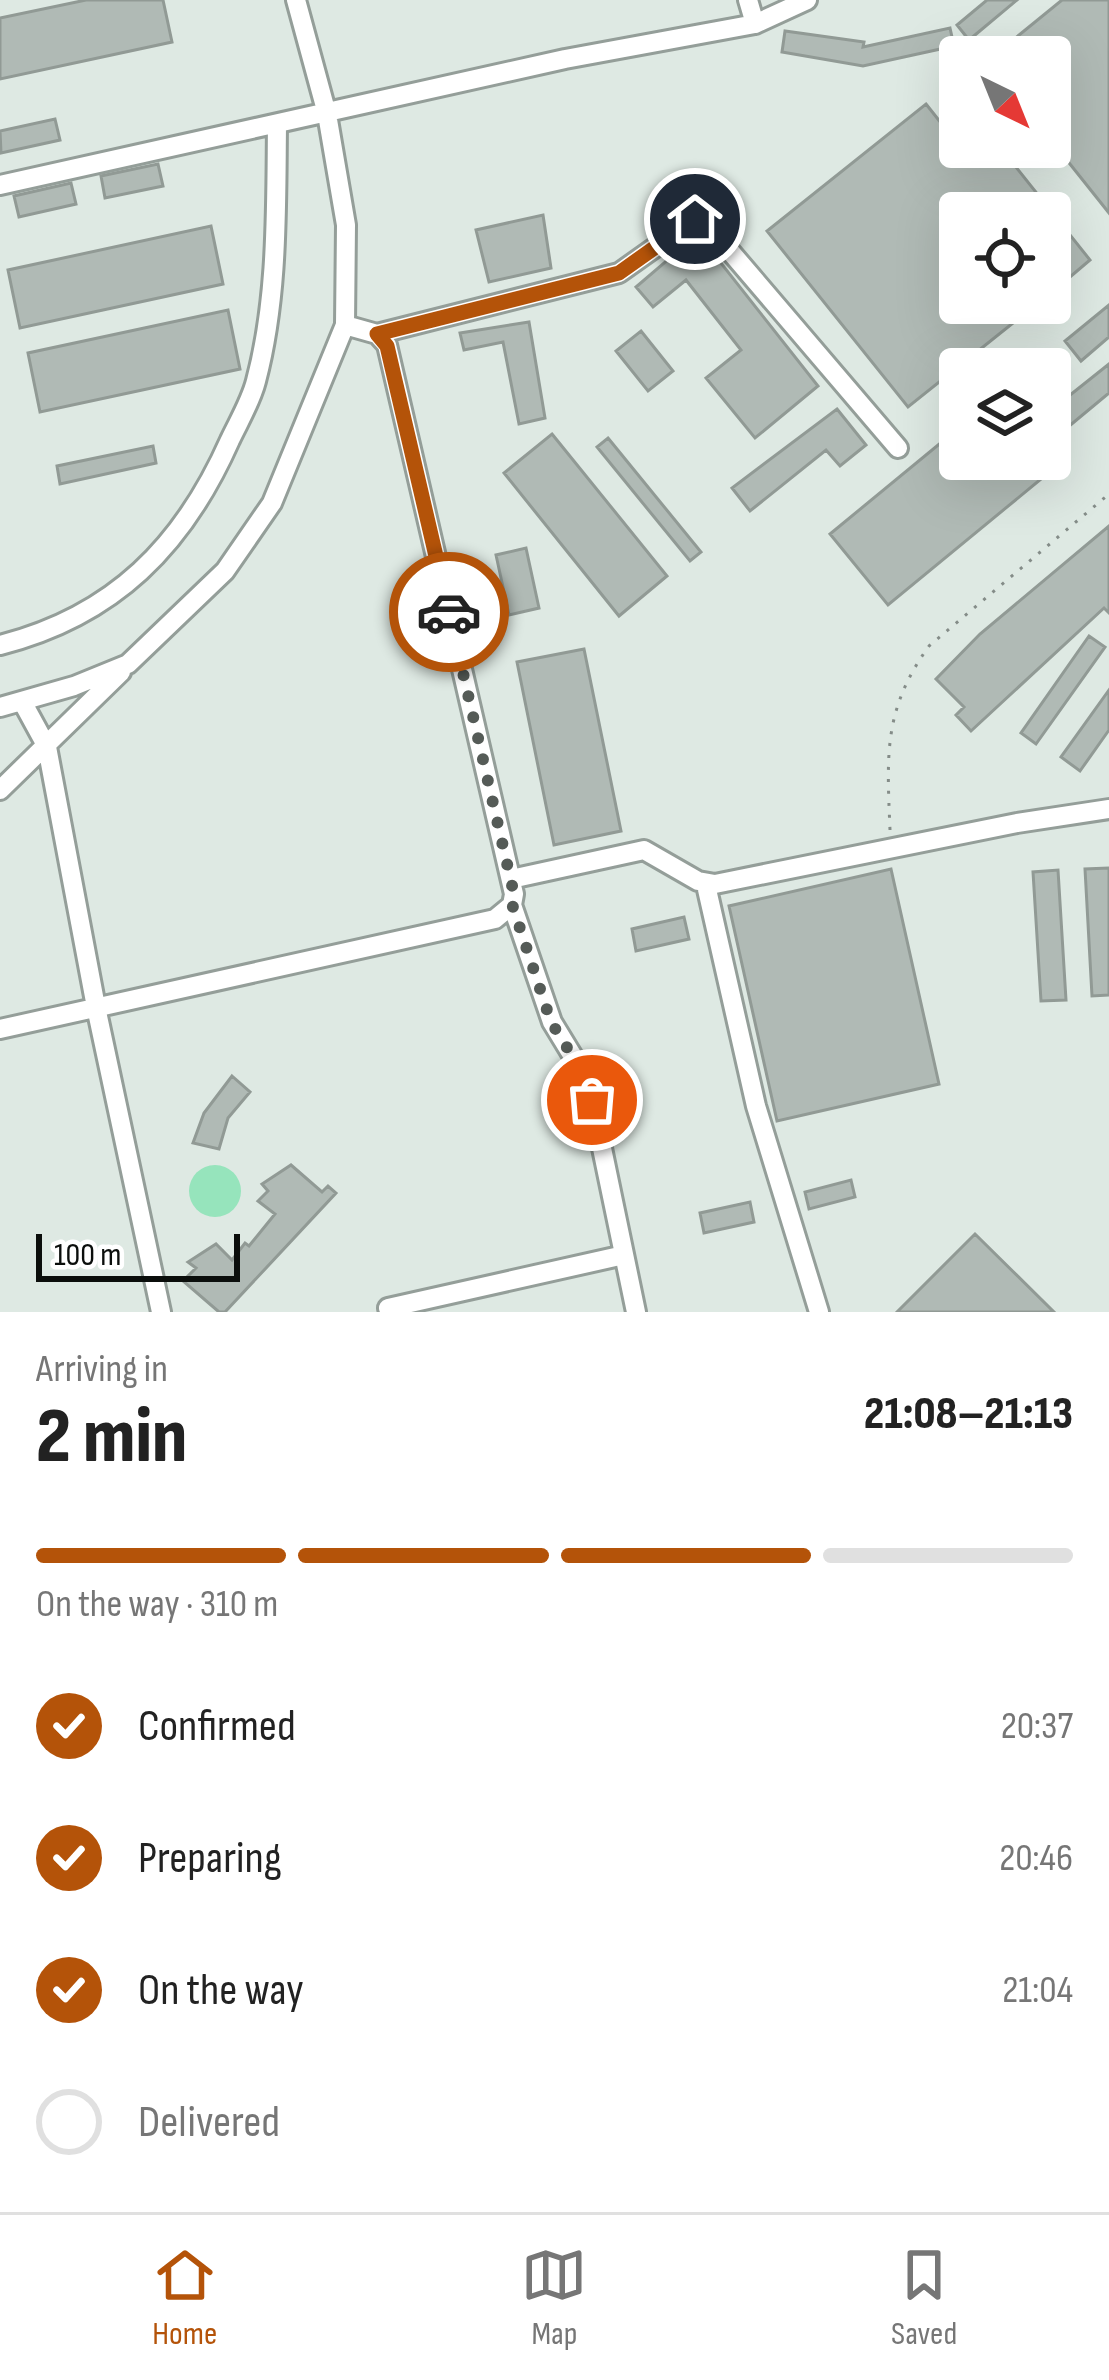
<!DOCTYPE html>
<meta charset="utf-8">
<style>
:root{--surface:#fff;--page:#f2f2f2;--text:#222;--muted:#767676;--line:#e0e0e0;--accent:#b45309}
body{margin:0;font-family:"Sofia Sans Condensed",sans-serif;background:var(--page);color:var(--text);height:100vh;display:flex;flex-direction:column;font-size:45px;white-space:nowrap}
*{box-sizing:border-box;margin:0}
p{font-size:39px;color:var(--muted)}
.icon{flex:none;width:66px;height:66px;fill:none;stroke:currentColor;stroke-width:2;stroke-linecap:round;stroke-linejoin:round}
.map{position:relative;height:1312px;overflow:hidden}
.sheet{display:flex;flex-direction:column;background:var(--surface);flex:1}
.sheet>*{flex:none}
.needle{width:78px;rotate:137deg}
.controls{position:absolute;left:939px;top:36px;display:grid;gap:24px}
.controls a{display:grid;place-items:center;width:132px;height:132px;border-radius:12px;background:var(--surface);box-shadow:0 12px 48px #0002;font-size:60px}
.scale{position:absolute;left:36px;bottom:30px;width:204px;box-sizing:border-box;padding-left:12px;border:6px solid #0b0e0c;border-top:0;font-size:33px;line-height:42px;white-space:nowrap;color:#0b0e0c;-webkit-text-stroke:9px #fff;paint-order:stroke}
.pin{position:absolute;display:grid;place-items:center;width:102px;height:102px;color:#fff;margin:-51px;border:6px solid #fff;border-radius:50%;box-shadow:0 3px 12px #0007}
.courier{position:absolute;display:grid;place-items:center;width:120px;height:120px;margin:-60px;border:9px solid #b45309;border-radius:50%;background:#fff;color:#222;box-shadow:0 3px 15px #0007}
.head em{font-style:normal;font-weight:800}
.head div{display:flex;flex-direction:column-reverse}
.head{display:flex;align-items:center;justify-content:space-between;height:204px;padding:0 36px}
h1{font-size:78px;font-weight:800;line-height:90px}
.bar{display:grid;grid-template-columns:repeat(4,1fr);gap:18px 12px;align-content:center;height:144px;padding:0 36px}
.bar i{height:15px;border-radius:9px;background:var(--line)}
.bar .current{background:var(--accent)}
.bar p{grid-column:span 4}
ol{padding:0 36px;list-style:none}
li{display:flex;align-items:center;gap:36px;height:132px}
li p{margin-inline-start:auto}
li .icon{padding:12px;border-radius:50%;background:var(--accent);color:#fff;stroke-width:4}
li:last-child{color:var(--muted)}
li i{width:66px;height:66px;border:6px solid var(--line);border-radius:50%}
.menu{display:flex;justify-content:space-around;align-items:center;height:168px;border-top:3px solid var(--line);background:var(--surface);font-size:33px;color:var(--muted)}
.menu a{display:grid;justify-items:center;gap:6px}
.menu .current{color:var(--accent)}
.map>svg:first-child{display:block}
</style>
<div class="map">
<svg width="1109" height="1312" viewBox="0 0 1109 1312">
<rect width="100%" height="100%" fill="#dee9e3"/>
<path fill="#96e4bc" d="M189 1191a26 26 0 1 1 52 0a26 26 0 1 1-52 0Z"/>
<path fill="#b0bab5" stroke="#919a95" stroke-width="3" d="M86,0H163L172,42L0,79V18Z
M987,0H1017L969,40L957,25Z
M1062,0H1109V213L1050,139V57H992Z
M950,28L954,46L863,66L782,52L785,31L864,42L863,47Z
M926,104L960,147H1000L1090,260L1050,294V213H960V303H1038L908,407L767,231Z
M55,119L60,140L1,153L0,131Z
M158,164L163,186L105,198L101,176Z
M71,183L76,204L19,217L14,196Z
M543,215L551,268L489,282L476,230Z
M211,226L223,284L20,328L8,270Z
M698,234L818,386L755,438L706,378L741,350L686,280L653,307L636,287Z
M1109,305V337L1081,361L1065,341Z
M228,310L240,369L40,412L28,353Z
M529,322L545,418L519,424L503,342L464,350L460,333Z
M641,331L673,371L648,391L616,351Z
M1109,364V393L1050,442V411Z
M837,409L866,445L840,466L826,450L750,511L732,488Z
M960,427V459H1038L1030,466L1041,479L888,605L830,534Z
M552,434L667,576L619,616L504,473Z
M608,438L701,552L690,561L597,447Z
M153,446L156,463L60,484L57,466Z
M1109,526V613L1104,608L971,731L956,715L964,707L936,679L980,634Z
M526,548L539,608L509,615L496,555Z
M1089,636L1105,647L1036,744L1021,733Z
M584,649L621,831L554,845L517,662Z
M1109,690V730L1080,771L1061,757Z
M1109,868V995L1092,996L1085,869Z
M891,869L939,1084L777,1121L729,906Z
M1058,870L1066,1000L1041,1001L1033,872Z
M684,917L689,939L636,951L632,929Z
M232,1076L250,1092L228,1118L219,1149L193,1143L204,1113Z
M291,1165L322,1192L328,1186L336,1193L225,1312H219L183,1281L196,1268L188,1262L216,1244L232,1260L245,1243L249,1246L275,1214L258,1201L268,1191L262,1184Z
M851,1180L855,1197L809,1209L805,1192Z
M750,1202L754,1222L704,1233L700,1213Z
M975,1234L1054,1312H897Z"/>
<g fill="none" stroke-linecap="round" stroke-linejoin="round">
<defs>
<path id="minor" d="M748,0L755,24
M0,185L565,59L755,24L807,0
M377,334L619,273L695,219L706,223L898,448
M0,645C114,616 183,546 230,440C239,421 251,401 256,381C278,298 276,210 277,125
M23,703L47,747L96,1007L161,1312
M0,707L74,686L128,664L225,571L272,503L345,325L346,225L327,114L296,0
M0,790L121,672
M511,879L644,850L698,881L715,884L1017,823L1109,809
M706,885L756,1106L819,1312
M512,905L552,1022L580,1068L592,1100L636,1312
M0,1029L495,919L512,905L514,894L387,345L377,334L345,325
M388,1308L624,1255"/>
</defs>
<use href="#minor" stroke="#949e99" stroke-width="24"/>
<path stroke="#848c88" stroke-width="3" stroke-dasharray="3 9" stroke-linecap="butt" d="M890,830C887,755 883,710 929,646L1109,494"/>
<use href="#minor" stroke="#fff" stroke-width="18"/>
</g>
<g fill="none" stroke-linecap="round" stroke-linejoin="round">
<path stroke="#555b57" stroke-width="12" stroke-dasharray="0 21.6" d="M449,612L514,894L512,904L551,1022L580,1068L592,1100"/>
<path stroke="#b45309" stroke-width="15" d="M449,612L387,346L377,334L619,273L695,219"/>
</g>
</svg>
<div class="controls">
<a><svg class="needle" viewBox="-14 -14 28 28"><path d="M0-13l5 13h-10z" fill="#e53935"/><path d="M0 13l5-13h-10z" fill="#767676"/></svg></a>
<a><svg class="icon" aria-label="locate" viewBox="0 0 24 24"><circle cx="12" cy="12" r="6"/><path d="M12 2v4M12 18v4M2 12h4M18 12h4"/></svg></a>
<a><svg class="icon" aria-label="layers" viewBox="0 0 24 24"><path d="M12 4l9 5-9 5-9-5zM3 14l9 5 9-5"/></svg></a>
</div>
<div class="scale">100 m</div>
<div class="pin" style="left:592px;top:1100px;background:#ea580c"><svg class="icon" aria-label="bag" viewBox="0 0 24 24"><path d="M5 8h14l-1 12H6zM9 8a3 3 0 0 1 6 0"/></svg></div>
<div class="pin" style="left:695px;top:219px;background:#1f2937"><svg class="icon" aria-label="home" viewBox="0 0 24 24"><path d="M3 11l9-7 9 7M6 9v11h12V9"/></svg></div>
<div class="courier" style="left:449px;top:612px"><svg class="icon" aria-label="car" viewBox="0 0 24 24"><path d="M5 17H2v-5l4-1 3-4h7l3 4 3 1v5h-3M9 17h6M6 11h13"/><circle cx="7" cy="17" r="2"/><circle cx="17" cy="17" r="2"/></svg></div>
</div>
<section class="sheet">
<div class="head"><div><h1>2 min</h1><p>Arriving in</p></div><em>21:08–21:13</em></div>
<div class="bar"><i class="current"></i><i class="current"></i><i class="current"></i><i></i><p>On the way · 310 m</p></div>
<ol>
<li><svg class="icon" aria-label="check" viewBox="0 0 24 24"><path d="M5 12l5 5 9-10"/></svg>Confirmed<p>20:37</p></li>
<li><svg class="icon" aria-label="check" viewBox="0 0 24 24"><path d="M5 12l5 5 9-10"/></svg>Preparing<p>20:46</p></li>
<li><svg class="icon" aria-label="check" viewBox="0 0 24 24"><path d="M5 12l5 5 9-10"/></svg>On the way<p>21:04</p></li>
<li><i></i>Delivered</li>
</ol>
</section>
<nav class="menu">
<a class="current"><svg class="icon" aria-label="home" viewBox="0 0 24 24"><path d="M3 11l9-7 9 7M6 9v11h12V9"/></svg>Home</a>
<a><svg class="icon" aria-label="map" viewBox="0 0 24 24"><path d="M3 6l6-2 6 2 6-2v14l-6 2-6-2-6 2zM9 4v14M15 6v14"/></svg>Map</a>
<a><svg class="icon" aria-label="saved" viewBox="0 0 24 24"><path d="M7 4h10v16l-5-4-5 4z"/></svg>Saved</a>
</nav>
